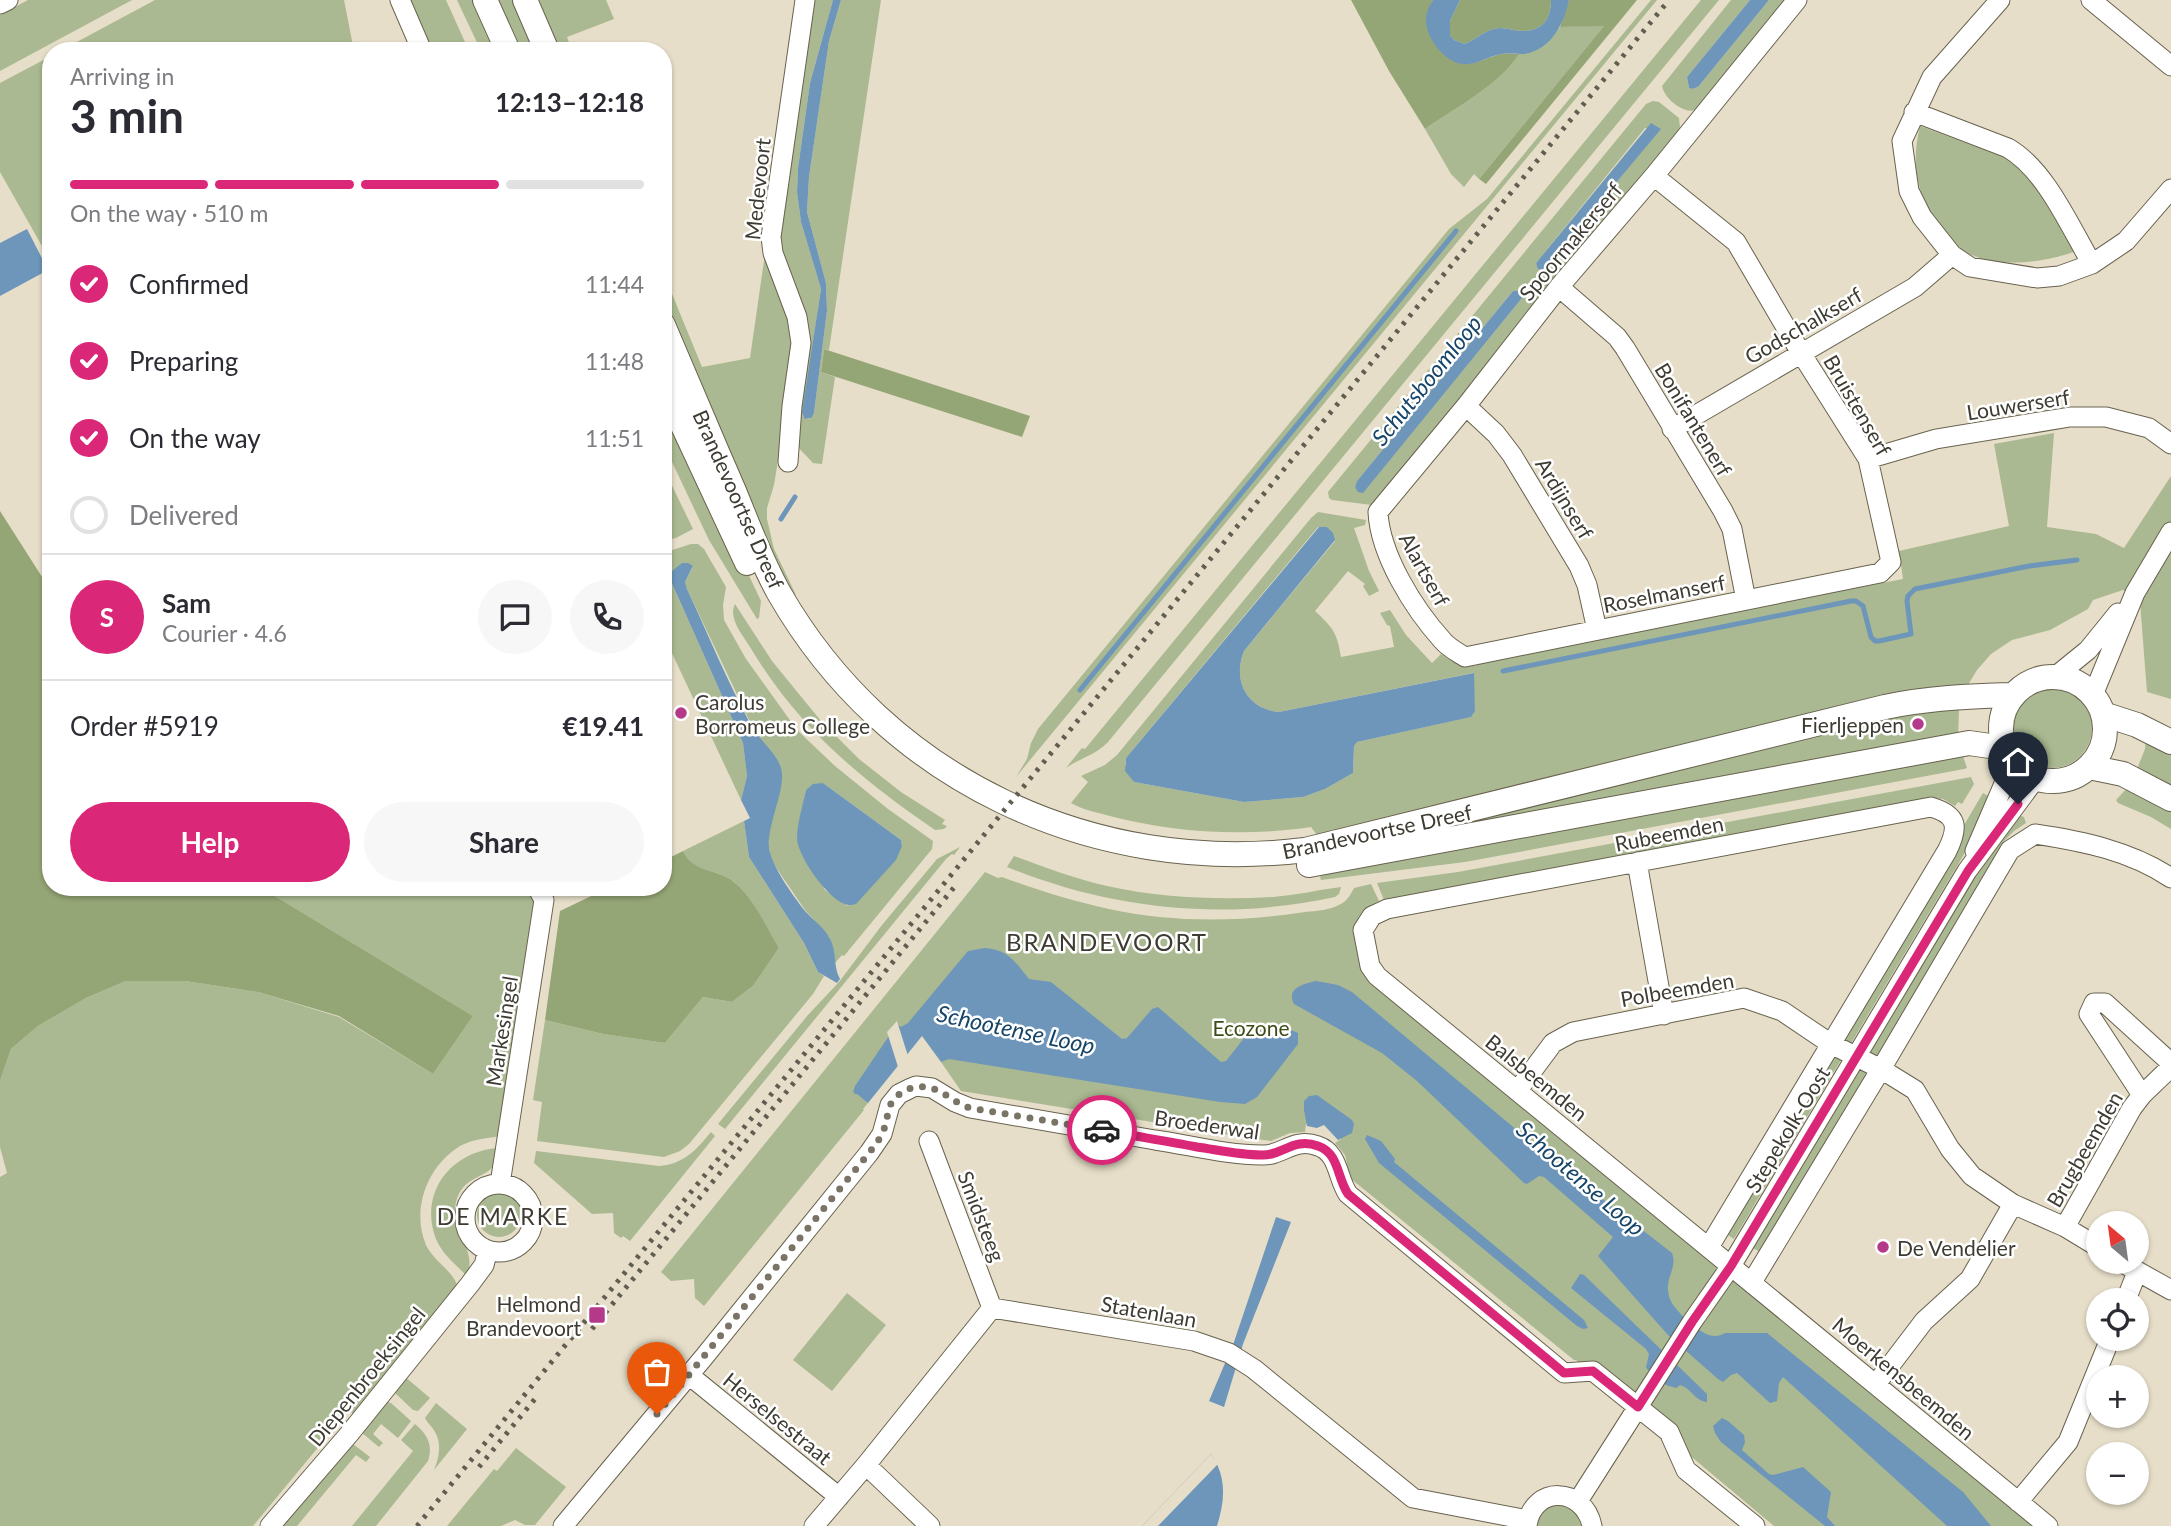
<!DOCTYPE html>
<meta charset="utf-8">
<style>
:root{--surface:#fff;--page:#f7f7f7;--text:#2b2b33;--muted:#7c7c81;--line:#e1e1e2;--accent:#db2777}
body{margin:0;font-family:Lato,sans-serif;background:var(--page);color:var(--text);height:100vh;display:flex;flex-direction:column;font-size:26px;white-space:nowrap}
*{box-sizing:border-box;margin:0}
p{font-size:23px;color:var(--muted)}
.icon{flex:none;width:38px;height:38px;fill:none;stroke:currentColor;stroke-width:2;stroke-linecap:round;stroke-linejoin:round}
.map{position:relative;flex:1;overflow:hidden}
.details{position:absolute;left:42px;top:42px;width:630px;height:854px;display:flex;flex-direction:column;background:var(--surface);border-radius:28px;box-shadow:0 2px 5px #0004}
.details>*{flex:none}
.needle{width:46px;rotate:331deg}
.fabs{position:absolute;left:2086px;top:1211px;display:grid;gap:14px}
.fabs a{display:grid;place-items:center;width:63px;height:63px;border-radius:50%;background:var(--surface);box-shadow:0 2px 5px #0004;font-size:35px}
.pin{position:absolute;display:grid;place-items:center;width:60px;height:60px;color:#fff;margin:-72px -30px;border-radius:50% 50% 50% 0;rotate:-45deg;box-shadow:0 0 7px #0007}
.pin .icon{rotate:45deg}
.courier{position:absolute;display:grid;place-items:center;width:70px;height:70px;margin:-35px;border:5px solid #db2777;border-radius:50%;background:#fff;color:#222;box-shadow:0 2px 9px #0007}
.head em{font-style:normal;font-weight:700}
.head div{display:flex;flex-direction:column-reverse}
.head{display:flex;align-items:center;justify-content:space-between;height:119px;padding:0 28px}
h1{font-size:46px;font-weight:700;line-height:52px}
.bar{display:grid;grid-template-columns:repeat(4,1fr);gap:10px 7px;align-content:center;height:84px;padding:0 28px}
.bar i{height:9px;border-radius:5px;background:var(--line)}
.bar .on{background:var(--accent)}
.bar p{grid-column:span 4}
.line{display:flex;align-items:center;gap:18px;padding:0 28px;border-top:2px solid var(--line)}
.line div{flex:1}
.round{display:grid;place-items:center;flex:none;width:74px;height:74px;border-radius:37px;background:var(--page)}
ol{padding:0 28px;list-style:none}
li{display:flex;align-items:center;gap:21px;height:77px}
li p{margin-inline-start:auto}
li .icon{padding:7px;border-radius:50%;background:var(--accent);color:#fff;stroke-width:4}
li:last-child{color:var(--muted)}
li i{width:38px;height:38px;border:4px solid var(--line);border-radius:50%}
.cta{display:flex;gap:14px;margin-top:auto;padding:14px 28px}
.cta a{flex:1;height:80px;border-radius:42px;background:var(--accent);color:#fff;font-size:28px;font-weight:700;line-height:80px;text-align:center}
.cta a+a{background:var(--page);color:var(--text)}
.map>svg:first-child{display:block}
</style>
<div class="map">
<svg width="2171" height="1526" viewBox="0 0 2171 1526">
<rect width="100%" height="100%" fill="#e6dec8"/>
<path fill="#aab991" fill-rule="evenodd" d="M28,0H132L0,71V15Z
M155,0H344L354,51H60Z
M408,0H446L469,51H431Z
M457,0H479L503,51H481Z
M490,0H520L542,51H514Z
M530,0H606L614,19L567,37L572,51H551Z
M811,0H833L810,83L798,168L797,192L801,222L821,289L811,356L805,419H809L814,413L827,311L826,283L807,212L809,177L829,41L841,0H881L829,350L824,349L821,372L835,377L822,464L813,463L796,445L804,348L780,257L779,218Z
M1651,0H1657L1016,777L1027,759L1031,743L1038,729L1449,229L1487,199Z
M1701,0H1719L1108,742C1096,755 1080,758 1066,768L1082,748L1085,749Z
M1731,0H1750L1687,77L1689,88L1692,89L1698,87L1769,0H1785L1695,110C1683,114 1664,98 1662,86Z
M1605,25L1479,179L1474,174L1464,187L1451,174L1425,129C1455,108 1500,85 1519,54C1539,52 1549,43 1560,27Z
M51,56V262L0,172V83Z
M1653,101L1659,102L1679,118L1680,128L1372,505L1332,500L1329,498L1328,492L1646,104ZM1645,128L1660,129L1543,270L1539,269L1536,263ZM1513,291H1520L1522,298L1363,492H1359L1355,487L1357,481Z
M1920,126L2014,161L2031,177L2076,251C2041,264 1990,270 1957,247C1946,239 1940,229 1933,218C1915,188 1912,159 1920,126Z
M768,233L796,349L774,485L767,508V519L774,549L796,595L783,590L663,316V272L702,367L750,358Z
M663,394L761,601L759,618L757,619L709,540L663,443Z
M2054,433L2047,527L2096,534L2124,548L2171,476V699L2147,692L2140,602L2123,590L2093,600L2088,609L2050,630L2012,640L1991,654L1977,670L1965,690L1317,835L1311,827C1245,837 1172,833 1106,815C1095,812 1081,809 1071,803L1088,782L1081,776L1105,765L1117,755L1311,518L1318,512L1366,520L1365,525L1354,528L1369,571L1379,591L1369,596L1363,586L1365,584L1348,571L1315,611C1333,628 1337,632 1341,657L1394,647L1390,626L1387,625L1380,613L1390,610L1406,635L1432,663L1441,654C1454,664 1473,673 1487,659L1903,579L1899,551L2009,526L1994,444ZM1318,527H1327L1335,541L1244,651C1232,681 1247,709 1279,712L1473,673L1475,711L1470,717L1357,742L1354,746L1353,773L1325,789L1303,797L1244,802L1134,782L1125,765L1126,758Z
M663,467L693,529L676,538L663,541Z
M691,544H698L704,549L726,587L723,605L724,620L746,659L797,730L835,766L888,809L933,841L932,849L844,956L842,955L835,963L829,937L805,910L771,860L769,848V831L782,779L777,761L752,726L687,589L685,582L693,567L670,579L743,743L747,776L741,800L663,634V553ZM823,783L901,840L902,846L848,906L825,890L797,838L806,790Z
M735,604L772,661L821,721L859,759L901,792L945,820L942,824L947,826L944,829L935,830C858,777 799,728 750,647C742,634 728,618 735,604Z
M2012 728a40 40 0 1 1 80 0a40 40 0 1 1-80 0Z
M1959,709L1958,741L1318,857L1889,711Z
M2146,736L2171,748V791L2135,774L2145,749Z
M1961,750L1967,768L1964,769L1465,862L1321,880L1320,877L1325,873Z
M1971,777L1974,784L1962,804L1958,802L1955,806L1943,799L1934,798L1384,900L1377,883L1458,872Z
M2130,785L2171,805V829L2151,817L2118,803L2116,800Z
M1983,793L1990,797L1963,856L1734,1239L1723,1232Z
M2016,814L2024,817L2026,823L2014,831L2003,842L1762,1253L1751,1247L1973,875Z
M744,821L749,857L804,943L818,972L824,976L813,994L689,1144L680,1151L664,1157L537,1141L542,1102L533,1100L545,1020L603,1034L665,1043L703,997L732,1002L753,986L779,948C766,926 751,893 730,879C713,869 691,871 683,851Z
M960,847L954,855L952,854L946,859L725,1129L718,1124L808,1015L839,982L882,925L937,859Z
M1014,856C1045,867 1075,879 1107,886C1161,898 1218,900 1273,897C1297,895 1317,890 1341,887L1339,894L1335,897C1224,921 1112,910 1007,867Z
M985,872L998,878L1002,877C1037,890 1072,901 1109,909C1172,923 1241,922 1305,912C1317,911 1330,910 1341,904C1347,901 1351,894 1354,888L1371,884L1379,901C1354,912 1357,926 1358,949L2039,1526H1774L1576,1360H1574L1350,1178L1345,1155L1335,1143L1341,1139L1330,1124H1306L1305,1132L1290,1133L1271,1141L1223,1134V1131L1215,1130L1214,1132L961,1091L941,1062L945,1060L923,1030L865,1100L868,1103L863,1109L864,1110L704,1306L695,1298L694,1279L671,1281L661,1272Z
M260,887H527L535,902L502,1136C487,1138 473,1139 460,1146C427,1166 411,1210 426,1245C434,1262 454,1271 458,1288L354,1415L349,1410L253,1526H0V1177L7,1173L0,1147V1081L11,1049L38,1026L86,998L126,981H185L258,992L339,1017L433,1074L473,1016Z
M711,1132L715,1136L630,1241L623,1236L621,1238L614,1233L613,1213L592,1214L534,1163L536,1151L659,1166C684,1164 696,1150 711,1132Z
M498,1148C498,1152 497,1160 495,1164C486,1179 463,1175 456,1202C449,1230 478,1248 467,1276C456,1265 442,1254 436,1239C418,1192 452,1151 498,1148Z
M477 1215a22 22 0 1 1 44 0a22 22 0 1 1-44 0Z
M847,1293L886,1325L832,1391L793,1360Z
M404,1376L430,1398L418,1411L413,1410L394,1392Z
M385,1401L391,1403L411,1421L398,1438L381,1424L373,1434L383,1443L379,1447L362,1433Z
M436,1403L467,1429L434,1470C439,1458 442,1444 435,1432C432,1426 427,1423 425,1418Z
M415,1424C428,1435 433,1445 428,1461L376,1526H352L413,1451L401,1440Z
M353,1444L370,1457L366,1462L356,1455L297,1526H281Z
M516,1448L566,1487L535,1525H525L515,1520L501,1526H447L494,1469L497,1471Z
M1557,1502L1576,1511L1581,1526H1535L1539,1513Z"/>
<path fill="#95a676" d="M1351,0H1433C1421,21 1428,39 1445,54C1451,59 1456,63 1464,64C1479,64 1489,56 1502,54C1507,53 1514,54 1519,54C1500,85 1455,108 1425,129L1389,71Z
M1460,0H1551C1551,20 1542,31 1522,31C1513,31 1503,26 1494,29C1484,31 1475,40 1465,44L1454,40L1450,35V21Z
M1569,0H1637L1486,184L1479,179L1604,26L1560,27Z
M824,349L1030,416L1022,437L821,372Z
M0,511L51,591V887H260L473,1016L433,1074L339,1016L258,992L185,981H126L86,998L38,1026L11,1049L0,1081Z
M683,851C692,871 713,869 730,879C752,894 766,926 779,948L753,986L732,1002L703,997L665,1043L603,1034L545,1020L560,911L610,887H663V861Z"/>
<path fill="#6d96ba" d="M833,0H841L829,41L809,177L807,212L826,283L827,311L814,413L811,418L805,419L802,412L821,289L801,222L797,192L798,168L810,83Z
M1433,0H1460L1450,21V35L1454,40L1465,44C1475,40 1484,31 1494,29C1503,26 1513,31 1522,31C1542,31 1551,20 1551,0H1569C1564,24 1551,50 1524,54C1517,54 1509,53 1502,54C1488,56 1476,66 1461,64C1443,60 1426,38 1426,20C1426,13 1429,6 1433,0Z
M1750,0H1769L1698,87L1692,89L1689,88L1687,77Z
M1651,123L1661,129L1543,270L1538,269L1536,263Z
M27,229L48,270L0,296V243Z
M1513,291H1520L1522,298L1363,493L1358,492L1355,487L1357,481Z
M1319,527H1327L1333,533L1335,540L1244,651C1232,681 1247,709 1279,712L1474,673L1475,711L1471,717L1357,742L1354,746L1353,773L1325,789L1303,797L1244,802L1134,782L1125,771L1126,758Z
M682,563H688L693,566L685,582L687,589C708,634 727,681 751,725C758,738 777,754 781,768C787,787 767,824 769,847C770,864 794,897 805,911C813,920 825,928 830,939C837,951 833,967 840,979L837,983L818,972L804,943L749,857L744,821L750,818L741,800L747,776L743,743L670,579L671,572Z
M823,783L901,840L902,846L896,860L856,904C851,905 849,906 845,904C828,899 798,857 797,839C797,823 803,805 806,790L813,784Z
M985,948C1009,950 1015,962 1029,979L1051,982L1122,1039L1127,1038L1152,1009L1158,1007L1221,1062L1226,1061L1252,1028C1263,1033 1270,1032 1280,1025L1298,1033V1044L1257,1097L1245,1104L1220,1102L949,1059L941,1062L922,1036L868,1103L857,1094H855L853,1092L855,1086L897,1024L901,1027L908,1023L968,951Z
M1316,981L1338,985L1352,992L1555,1162L1672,1253C1678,1269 1664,1277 1669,1296C1671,1308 1698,1332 1709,1335C1715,1337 1720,1336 1725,1333H1767L1963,1492L1991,1526H1947L1783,1377L1779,1383L1777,1401L1770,1403L1737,1373L1731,1375L1723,1382L1718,1379L1668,1335L1598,1256L1613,1237L1544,1177L1539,1176L1527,1184L1524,1183L1417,1081L1382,1053L1294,1004C1286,988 1303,984 1316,981Z
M1317,1095L1352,1120L1354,1124L1352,1133L1338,1140L1324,1125L1317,1128L1307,1126L1304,1110V1101L1309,1096Z
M1367,1135L1381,1141L1395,1159L1394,1162L1584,1320L1588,1328L1583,1329L1577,1326L1379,1163L1365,1139Z
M1276,1217L1291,1222L1243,1344L1224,1407L1209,1401L1234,1342Z
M1580,1274L1584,1275L1707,1394V1402C1695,1401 1691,1388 1680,1385L1676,1388L1666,1385L1646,1368L1649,1354L1646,1349L1571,1288Z
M1722,1418L1728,1421L1744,1435L1745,1442L1742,1450L1769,1474L1773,1475L1803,1467L1831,1492L1827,1517L1835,1526H1825L1721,1442L1715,1433L1713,1426Z
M1211,1454C1227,1477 1225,1500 1217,1526H1142Z"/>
<path fill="#e6dec8" d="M897,1021L908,1056L898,1067L887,1032Z
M1211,1454L1218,1464L1158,1526H1142Z"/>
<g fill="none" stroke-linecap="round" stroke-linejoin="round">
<path stroke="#6d96ba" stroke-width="5" d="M781,519L795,497
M1503,671L1851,601H1856L1863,606L1871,637L1875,641H1879L1911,634L1907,601L1908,596L1915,589L2029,566L2077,560
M1080,690L1456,231"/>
<defs>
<path id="minor" d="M400,0L422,51
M2000,0L1932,77L1902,141L1909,191L1922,217L1952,255L1970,267L2037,278L2059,276L2092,264L2126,241L2171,189
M2091,0L2171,66
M0,4L8,0
M1914,112L2008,148C2046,170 2070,227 2092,264
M1654,176L1736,242L1801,353L1868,459L1891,562L1880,573L1465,657C1457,652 1449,648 1443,641C1414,609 1380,555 1378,512L1466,406L1559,287L1654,176L1797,0
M1559,287L1617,337L1625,348L1723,511L1732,529L1746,600
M1466,406L1496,434L1512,455L1579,566L1587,585L1597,630
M1672,429L1915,287L1952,255
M1868,459L1936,439L2070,417H2106L2149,428L2171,444
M788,462L792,406L801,343L797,317L773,253L771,237L805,0
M2056,676L2088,650L2118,613
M2093,695L2135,593L2171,532
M1975,851L2013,763
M1637,862L1664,1015
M1518,1090L1553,1043L1573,1032L1744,998L1782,1011L1831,1044L1881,1069L1915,1090L1950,1149L1972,1176L2013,1204L2065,1227L2098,1247
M2142,1095L2089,1014L2094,1003H2105L2171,1063
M929,1141L992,1308
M500,1184L544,900L537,887
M465 1218a34 34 0 1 1 68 0a34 34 0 1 1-68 0Z
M2065,1227L2132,1108L2142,1095L2171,1067
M1709,1247L1947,851C1959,827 1958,815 1931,807L1387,909L1372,916L1363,930L1370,966L1377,976L2048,1526
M2121,1262L2171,1290
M1752,1282L1881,1069L2010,850L2035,834C2082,841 2131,851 2171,878
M2126,1300L2137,1272
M689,1375L839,1497
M1876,1384L1924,1321L1970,1279L2013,1204
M866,1465L930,1526
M1578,1501L1692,1322L1731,1266L1967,871L2036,778
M2018,1502L2068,1442L2110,1339
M270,1526L350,1433L470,1284L484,1265L488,1250
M563,1526L704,1357L869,1153L882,1134L890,1105L899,1094L911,1088L916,1086L932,1088L955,1102L970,1108C1032,1119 1094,1129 1155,1140C1190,1145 1226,1155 1262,1155C1283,1156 1293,1137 1318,1146C1339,1153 1337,1178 1348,1194L1564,1373L1593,1371L1669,1432L1686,1470L1755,1526
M814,1526L866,1465L992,1308L1194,1341L1229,1353L1254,1369L1413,1498L1528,1520
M1527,1526C1532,1485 1584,1486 1592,1526"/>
<path id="major" d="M485,0L508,51
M525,0L547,51
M663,325C687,381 710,436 734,491C748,525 761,561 779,593C886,780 1093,876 1305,850L1885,707C1927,698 1970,696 2012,695
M663,383L747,563
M2001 729a52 52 0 1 1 104 0a52 52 0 1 1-104 0Z
M2103,714L2137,725L2171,742
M2089,767L2123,774L2171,799
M1309,865L1969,743L2004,748"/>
</defs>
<use href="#minor" stroke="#68624e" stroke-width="21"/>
<use href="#major" stroke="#68624e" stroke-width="26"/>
<use href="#minor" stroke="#fff" stroke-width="19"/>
<use href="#major" stroke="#fff" stroke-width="24"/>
<path stroke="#615d51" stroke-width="5" stroke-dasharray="3.5 7" stroke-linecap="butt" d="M592,1329L956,885
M479,1467L539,1394
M417,1526L1669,0"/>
</g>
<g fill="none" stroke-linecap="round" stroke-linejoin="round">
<path stroke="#797466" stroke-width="7" stroke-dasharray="0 12.6" d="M657,1414L869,1153C875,1145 881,1138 884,1129C887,1122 887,1115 889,1108C895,1092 915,1083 931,1088C945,1092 956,1104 970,1108L1102,1130"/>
<path stroke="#db2777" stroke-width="9" d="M1102,1130C1134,1136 1166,1141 1197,1147C1218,1150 1240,1155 1261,1155C1283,1156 1293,1137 1318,1146C1339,1153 1337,1178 1348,1194L1564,1373L1593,1371L1638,1407L1692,1322L1731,1266L1968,871L2018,804"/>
</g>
<g fill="#b53989" stroke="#fff" stroke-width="2.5">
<circle cx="681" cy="713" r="7"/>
<circle cx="1918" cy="724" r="7"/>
<circle cx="1883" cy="1247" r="7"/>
<rect x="588" y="1306" width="18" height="18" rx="3.5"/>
</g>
<g text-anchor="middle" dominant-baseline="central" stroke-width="5" stroke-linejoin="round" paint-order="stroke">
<g font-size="21" fill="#3e3b32" stroke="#fff">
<text transform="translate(757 189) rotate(-84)">Medevoort</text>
<text transform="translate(1570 241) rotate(-50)">Spoormakerserf</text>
<text transform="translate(1803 325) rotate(-30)">Godschalkserf</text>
<text transform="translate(2018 404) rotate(-9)">Louwerserf</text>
<text transform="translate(1858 405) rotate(60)">Bruistenserf</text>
<text transform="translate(1694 419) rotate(59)">Bonifantenerf</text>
<text transform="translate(1565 498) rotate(59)">Ardijnserf</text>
<text transform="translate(739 499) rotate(66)">Brandevoortse Dreef</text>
<text transform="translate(1425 569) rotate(61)">Alartserf</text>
<text transform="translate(1664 593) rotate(-11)">Roselmanserf</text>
<text transform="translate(1377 831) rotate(-12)">Brandevoortse Dreef</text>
<text transform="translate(1669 833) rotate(-11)">Rubeemden</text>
<text transform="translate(1677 989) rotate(-10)">Polbeemden</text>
<text transform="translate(501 1031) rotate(-81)">Markesingel</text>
<text transform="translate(1537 1077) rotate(39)">Balsbeemden</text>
<text transform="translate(1207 1124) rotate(8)">Broederwal</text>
<text transform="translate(1787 1129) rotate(-59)">Stepekolk-Oost</text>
<text transform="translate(2084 1149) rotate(-60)">Brugbeemden</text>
<text transform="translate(982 1216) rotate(69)">Smidsteeg</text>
<text transform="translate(1149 1311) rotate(10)">Statenlaan</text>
<text transform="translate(366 1376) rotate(-51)">Diepenbroeksingel</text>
<text transform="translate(1904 1378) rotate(40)">Moerkensbeemden</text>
<text transform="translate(778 1418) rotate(39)">Herselsestraat</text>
</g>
<g font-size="21" fill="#3e3b32" stroke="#fff" text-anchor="start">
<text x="695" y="701">Carolus<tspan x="695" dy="24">Borromeus College</tspan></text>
<text x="1904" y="724" text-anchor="end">Fierljeppen</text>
<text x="1897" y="1247">De Vendelier</text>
<text x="581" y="1303" text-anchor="end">Helmond<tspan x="581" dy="24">Brandevoort</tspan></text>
</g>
<g font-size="21" fill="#3c4c16" stroke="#fff">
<text x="1251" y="1027">Ecozone</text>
</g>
<g font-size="23" font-style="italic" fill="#164569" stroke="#fff">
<text transform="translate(1426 380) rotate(-51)">Schutsboomloop</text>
<text transform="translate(1016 1029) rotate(12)">Schootense Loop</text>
<text transform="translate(1581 1178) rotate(41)">Schootense Loop</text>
</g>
<g font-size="23" letter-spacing="2" fill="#3e3b32" stroke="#fff">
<text x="503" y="1216">DE MARKE</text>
</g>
<g font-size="24" letter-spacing="2" fill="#3e3b32" stroke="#fff">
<text x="1107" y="941">BRANDEVOORT</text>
</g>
</g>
</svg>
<div class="fabs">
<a><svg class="needle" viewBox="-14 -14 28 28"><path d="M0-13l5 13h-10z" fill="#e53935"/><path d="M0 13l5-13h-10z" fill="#7c7c81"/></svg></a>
<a><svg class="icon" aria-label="locate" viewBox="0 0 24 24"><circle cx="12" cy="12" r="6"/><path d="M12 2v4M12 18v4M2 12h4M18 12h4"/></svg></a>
<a>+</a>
<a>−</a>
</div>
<div class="pin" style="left:657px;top:1414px;background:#ea580c"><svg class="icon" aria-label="bag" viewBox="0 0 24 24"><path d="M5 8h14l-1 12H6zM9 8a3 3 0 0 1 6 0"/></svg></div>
<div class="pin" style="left:2018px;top:804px;background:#1f2937"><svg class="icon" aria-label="home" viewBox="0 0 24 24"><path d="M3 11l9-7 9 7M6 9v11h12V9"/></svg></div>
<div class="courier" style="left:1102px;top:1130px"><svg class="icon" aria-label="car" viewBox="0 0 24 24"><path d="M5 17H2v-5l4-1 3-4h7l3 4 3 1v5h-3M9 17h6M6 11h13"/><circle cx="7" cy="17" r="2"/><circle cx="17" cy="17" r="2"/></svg></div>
<section class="details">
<div class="head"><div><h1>3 min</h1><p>Arriving in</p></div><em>12:13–12:18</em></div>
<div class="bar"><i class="on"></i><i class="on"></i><i class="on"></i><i></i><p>On the way · 510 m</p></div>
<ol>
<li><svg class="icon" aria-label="check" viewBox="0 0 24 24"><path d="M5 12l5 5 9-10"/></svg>Confirmed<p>11:44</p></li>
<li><svg class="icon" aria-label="check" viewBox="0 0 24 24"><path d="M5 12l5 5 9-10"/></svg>Preparing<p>11:48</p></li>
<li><svg class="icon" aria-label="check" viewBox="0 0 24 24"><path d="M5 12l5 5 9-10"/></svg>On the way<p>11:51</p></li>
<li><i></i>Delivered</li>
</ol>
<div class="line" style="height:126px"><b class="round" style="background:var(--accent);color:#fff">S</b><div><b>Sam</b><p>Courier · 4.6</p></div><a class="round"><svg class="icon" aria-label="chat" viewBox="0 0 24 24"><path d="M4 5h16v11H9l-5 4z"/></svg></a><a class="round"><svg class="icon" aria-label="phone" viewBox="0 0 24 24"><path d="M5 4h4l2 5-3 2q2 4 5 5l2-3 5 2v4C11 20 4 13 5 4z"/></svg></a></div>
<div class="line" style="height:91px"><div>Order #5919</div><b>€19.41</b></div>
<div class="cta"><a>Help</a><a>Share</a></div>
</section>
</div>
